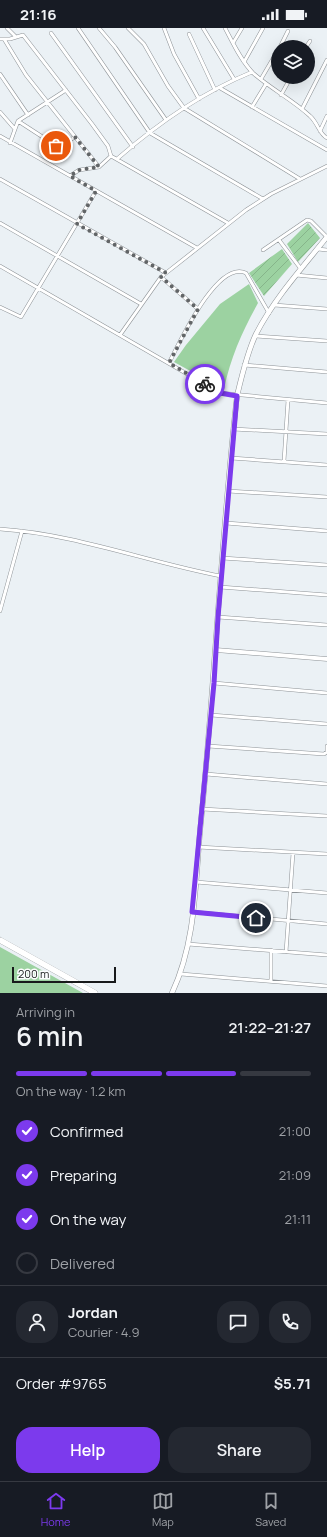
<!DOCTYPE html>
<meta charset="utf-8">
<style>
:root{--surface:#171b24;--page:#242831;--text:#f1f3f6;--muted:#9ea1a6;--line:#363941;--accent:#7c3aed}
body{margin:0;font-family:Manrope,sans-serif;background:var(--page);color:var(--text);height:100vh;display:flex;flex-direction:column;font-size:15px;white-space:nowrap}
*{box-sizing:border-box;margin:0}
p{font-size:13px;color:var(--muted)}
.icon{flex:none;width:22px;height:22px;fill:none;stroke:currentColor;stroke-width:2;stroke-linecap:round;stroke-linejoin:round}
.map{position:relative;height:965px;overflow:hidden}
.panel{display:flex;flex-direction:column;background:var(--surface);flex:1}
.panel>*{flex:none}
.controls{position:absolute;left:271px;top:12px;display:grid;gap:8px}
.controls a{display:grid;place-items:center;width:44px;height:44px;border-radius:50%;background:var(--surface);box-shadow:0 4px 16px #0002;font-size:20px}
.scale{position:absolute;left:12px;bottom:10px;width:104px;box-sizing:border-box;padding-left:4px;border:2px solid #181a1b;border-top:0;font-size:11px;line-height:14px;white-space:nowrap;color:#181a1b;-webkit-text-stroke:3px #fcfdfe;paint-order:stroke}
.pin{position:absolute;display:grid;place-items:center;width:34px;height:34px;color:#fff;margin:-17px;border:2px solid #fff;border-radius:50%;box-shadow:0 1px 4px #0007}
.courier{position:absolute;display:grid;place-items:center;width:40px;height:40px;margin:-20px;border:3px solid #7c3aed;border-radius:50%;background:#fff;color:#222;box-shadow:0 1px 5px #0007}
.head em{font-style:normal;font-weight:600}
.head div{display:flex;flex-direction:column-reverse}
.head{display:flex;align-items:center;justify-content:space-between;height:68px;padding:0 16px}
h1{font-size:26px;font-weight:600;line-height:30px}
.bar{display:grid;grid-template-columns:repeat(4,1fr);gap:6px 4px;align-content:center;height:48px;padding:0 16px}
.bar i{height:5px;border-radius:3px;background:var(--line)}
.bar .active{background:var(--accent)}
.bar p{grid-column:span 4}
.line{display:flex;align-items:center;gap:10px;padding:0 16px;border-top:1px solid var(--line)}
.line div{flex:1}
.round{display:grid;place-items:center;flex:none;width:42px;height:42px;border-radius:16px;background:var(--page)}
ol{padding:0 16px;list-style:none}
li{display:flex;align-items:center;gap:12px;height:44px}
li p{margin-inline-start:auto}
li .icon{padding:4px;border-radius:50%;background:var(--accent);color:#fff;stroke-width:4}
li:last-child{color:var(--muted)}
li i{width:22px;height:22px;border:2px solid var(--line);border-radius:50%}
.action{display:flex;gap:8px;margin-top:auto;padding:8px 16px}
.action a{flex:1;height:46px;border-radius:16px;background:var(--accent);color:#fff;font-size:16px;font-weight:600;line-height:46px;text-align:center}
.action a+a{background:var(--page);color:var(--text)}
.status{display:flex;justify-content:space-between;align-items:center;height:28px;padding:0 20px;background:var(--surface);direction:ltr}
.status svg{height:11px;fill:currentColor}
.menu{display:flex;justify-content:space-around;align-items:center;height:56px;border-top:1px solid var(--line);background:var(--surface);font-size:11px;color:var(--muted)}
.menu a{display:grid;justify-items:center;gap:2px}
.menu .active{color:var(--accent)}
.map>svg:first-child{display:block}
</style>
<div class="status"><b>21:16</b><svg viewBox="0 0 49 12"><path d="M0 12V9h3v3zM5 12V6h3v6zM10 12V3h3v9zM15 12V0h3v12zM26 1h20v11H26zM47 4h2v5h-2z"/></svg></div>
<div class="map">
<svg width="327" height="965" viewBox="0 0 327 965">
<defs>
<pattern id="garden-furrows" width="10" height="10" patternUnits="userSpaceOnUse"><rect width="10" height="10" fill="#9cd2a1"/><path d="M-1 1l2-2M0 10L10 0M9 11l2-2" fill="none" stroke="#86b48a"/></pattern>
</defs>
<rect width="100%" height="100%" fill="#ebf1f5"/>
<path fill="#9cd2a1" d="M249,256L258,275C242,304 231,328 224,361L201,349L204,342L198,338L194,345L174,334L186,317L220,276Z
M0,919L83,965H0Z"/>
<path fill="url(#garden-furrows)" d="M308,195L320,210L298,234L287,216Z
M282,221L292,236L264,268L249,245Z"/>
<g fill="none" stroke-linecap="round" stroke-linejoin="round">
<defs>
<path id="minor" d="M7,0L16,9
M78,0L150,105L263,171
M99,0L115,19L166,92
M128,0L144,16L168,58L184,80L300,151
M164,0L174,26L199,71
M203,0L234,51
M225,0C233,15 241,33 253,45C271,61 293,72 310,88C318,95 319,106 327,110
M51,5L133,119
M189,6L215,62
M0,11H10L23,7L92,96L108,118L111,128L228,195
M4,11L26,47L99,139
M233,15L242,0
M280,19L288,3
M306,19L310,13
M244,34L263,0
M0,46L28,87
M261,51L278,22
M220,60L327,122
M281,67L291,49
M252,79L266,56
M302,81L327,32
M0,84L14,100
M18,93L58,119L75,109
M320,103L327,88
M0,108L197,220
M10,115L18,93L66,62
M117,131C157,96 203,64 252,44
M70,148L79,142L99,139L111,128
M0,151L166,245
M0,195L141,276
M279,212L301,241
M318,221L327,222
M263,222L307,192L311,193L327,209
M0,238L220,365L327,375
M296,247L327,250
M161,249L198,281
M274,277L327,281
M0,279L21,289L96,163
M120,307L161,249L246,182L271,166L327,138
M256,308L327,313
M169,335C179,316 217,231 246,245L269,285
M244,337L327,344
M233,401L327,406
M231,430L327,437
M284,433L288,372
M228,463L327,469
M226,495L327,503
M0,501C76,506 147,534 221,548
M222,530L327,537
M220,559L327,567
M0,583L22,503
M218,589L327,597
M214,655L327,665
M211,687L327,696
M208,718L324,726L327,724V718
M206,746L327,756
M202,781L327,788
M198,819L327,826
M196,854L327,865
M193,884L327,896
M188,916L327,927
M286,924L293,825
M181,946L327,958
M271,953V922"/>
<path id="tertiary" d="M216,622L327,631"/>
<path id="secondary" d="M172,965C197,912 195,851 201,793C215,652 221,509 237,368C242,347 247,325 256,306C274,271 302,240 327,209"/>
<path id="trunk" d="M0,912L95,965"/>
</defs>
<use href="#minor" stroke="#8d9296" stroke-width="4"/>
<use href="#tertiary" stroke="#8d9296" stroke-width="5"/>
<use href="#secondary" stroke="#8d9296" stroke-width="5.5"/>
<use href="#trunk" stroke="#8d9296" stroke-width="6"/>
<use href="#minor" stroke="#fff" stroke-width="3"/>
<use href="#tertiary" stroke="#fff" stroke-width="4"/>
<use href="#secondary" stroke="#fff" stroke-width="4.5"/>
<use href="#trunk" stroke="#fff" stroke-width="5.5"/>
</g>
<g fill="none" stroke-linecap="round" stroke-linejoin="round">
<path stroke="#626567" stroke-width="4" stroke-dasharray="0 7.2" d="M56,118L75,109L99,139L79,142L70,148L96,163L77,196L166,245L161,249L198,281L169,335L205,356"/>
<path stroke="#7c3aed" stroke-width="5" d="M205,356L220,365L237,368L218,589L214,655L192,884L256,890"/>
</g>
</svg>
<div class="controls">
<a><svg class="icon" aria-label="layers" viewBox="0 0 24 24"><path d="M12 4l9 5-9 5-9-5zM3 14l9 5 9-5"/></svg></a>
</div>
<div class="scale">200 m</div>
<div class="pin" style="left:56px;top:118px;background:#ea580c"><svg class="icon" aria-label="bag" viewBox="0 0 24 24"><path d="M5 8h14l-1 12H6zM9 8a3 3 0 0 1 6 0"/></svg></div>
<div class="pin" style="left:256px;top:890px;background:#1f2937"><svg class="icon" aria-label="home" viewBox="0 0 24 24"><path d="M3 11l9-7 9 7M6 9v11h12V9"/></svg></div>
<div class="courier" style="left:205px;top:356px"><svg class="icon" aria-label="bike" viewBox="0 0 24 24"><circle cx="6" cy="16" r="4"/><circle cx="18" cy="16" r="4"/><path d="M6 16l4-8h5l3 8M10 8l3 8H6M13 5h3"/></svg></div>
</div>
<section class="panel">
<div class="head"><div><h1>6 min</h1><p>Arriving in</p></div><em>21:22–21:27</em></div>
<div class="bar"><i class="active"></i><i class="active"></i><i class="active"></i><i></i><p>On the way · 1.2 km</p></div>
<ol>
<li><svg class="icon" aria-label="check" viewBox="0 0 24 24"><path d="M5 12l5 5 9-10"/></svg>Confirmed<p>21:00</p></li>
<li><svg class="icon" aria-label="check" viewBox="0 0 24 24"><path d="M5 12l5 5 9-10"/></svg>Preparing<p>21:09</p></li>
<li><svg class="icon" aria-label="check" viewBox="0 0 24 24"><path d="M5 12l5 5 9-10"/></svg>On the way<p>21:11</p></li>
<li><i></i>Delivered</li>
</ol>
<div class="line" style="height:72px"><a class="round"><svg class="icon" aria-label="person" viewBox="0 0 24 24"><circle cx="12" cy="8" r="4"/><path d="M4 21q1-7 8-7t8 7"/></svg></a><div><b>Jordan</b><p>Courier · 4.9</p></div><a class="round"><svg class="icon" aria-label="chat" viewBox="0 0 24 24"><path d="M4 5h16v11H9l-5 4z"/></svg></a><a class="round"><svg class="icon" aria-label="phone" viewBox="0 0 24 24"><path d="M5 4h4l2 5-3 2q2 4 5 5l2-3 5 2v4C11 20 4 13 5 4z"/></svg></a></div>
<div class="line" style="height:52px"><div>Order #9765</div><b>$5.71</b></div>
<div class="action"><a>Help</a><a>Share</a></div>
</section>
<nav class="menu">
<a class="active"><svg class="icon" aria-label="home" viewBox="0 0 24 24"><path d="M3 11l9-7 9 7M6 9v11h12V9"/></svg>Home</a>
<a><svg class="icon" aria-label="map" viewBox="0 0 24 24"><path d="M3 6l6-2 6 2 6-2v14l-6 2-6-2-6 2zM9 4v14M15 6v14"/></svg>Map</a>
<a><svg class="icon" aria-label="saved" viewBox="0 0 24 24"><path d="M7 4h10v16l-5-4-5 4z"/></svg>Saved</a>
</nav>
